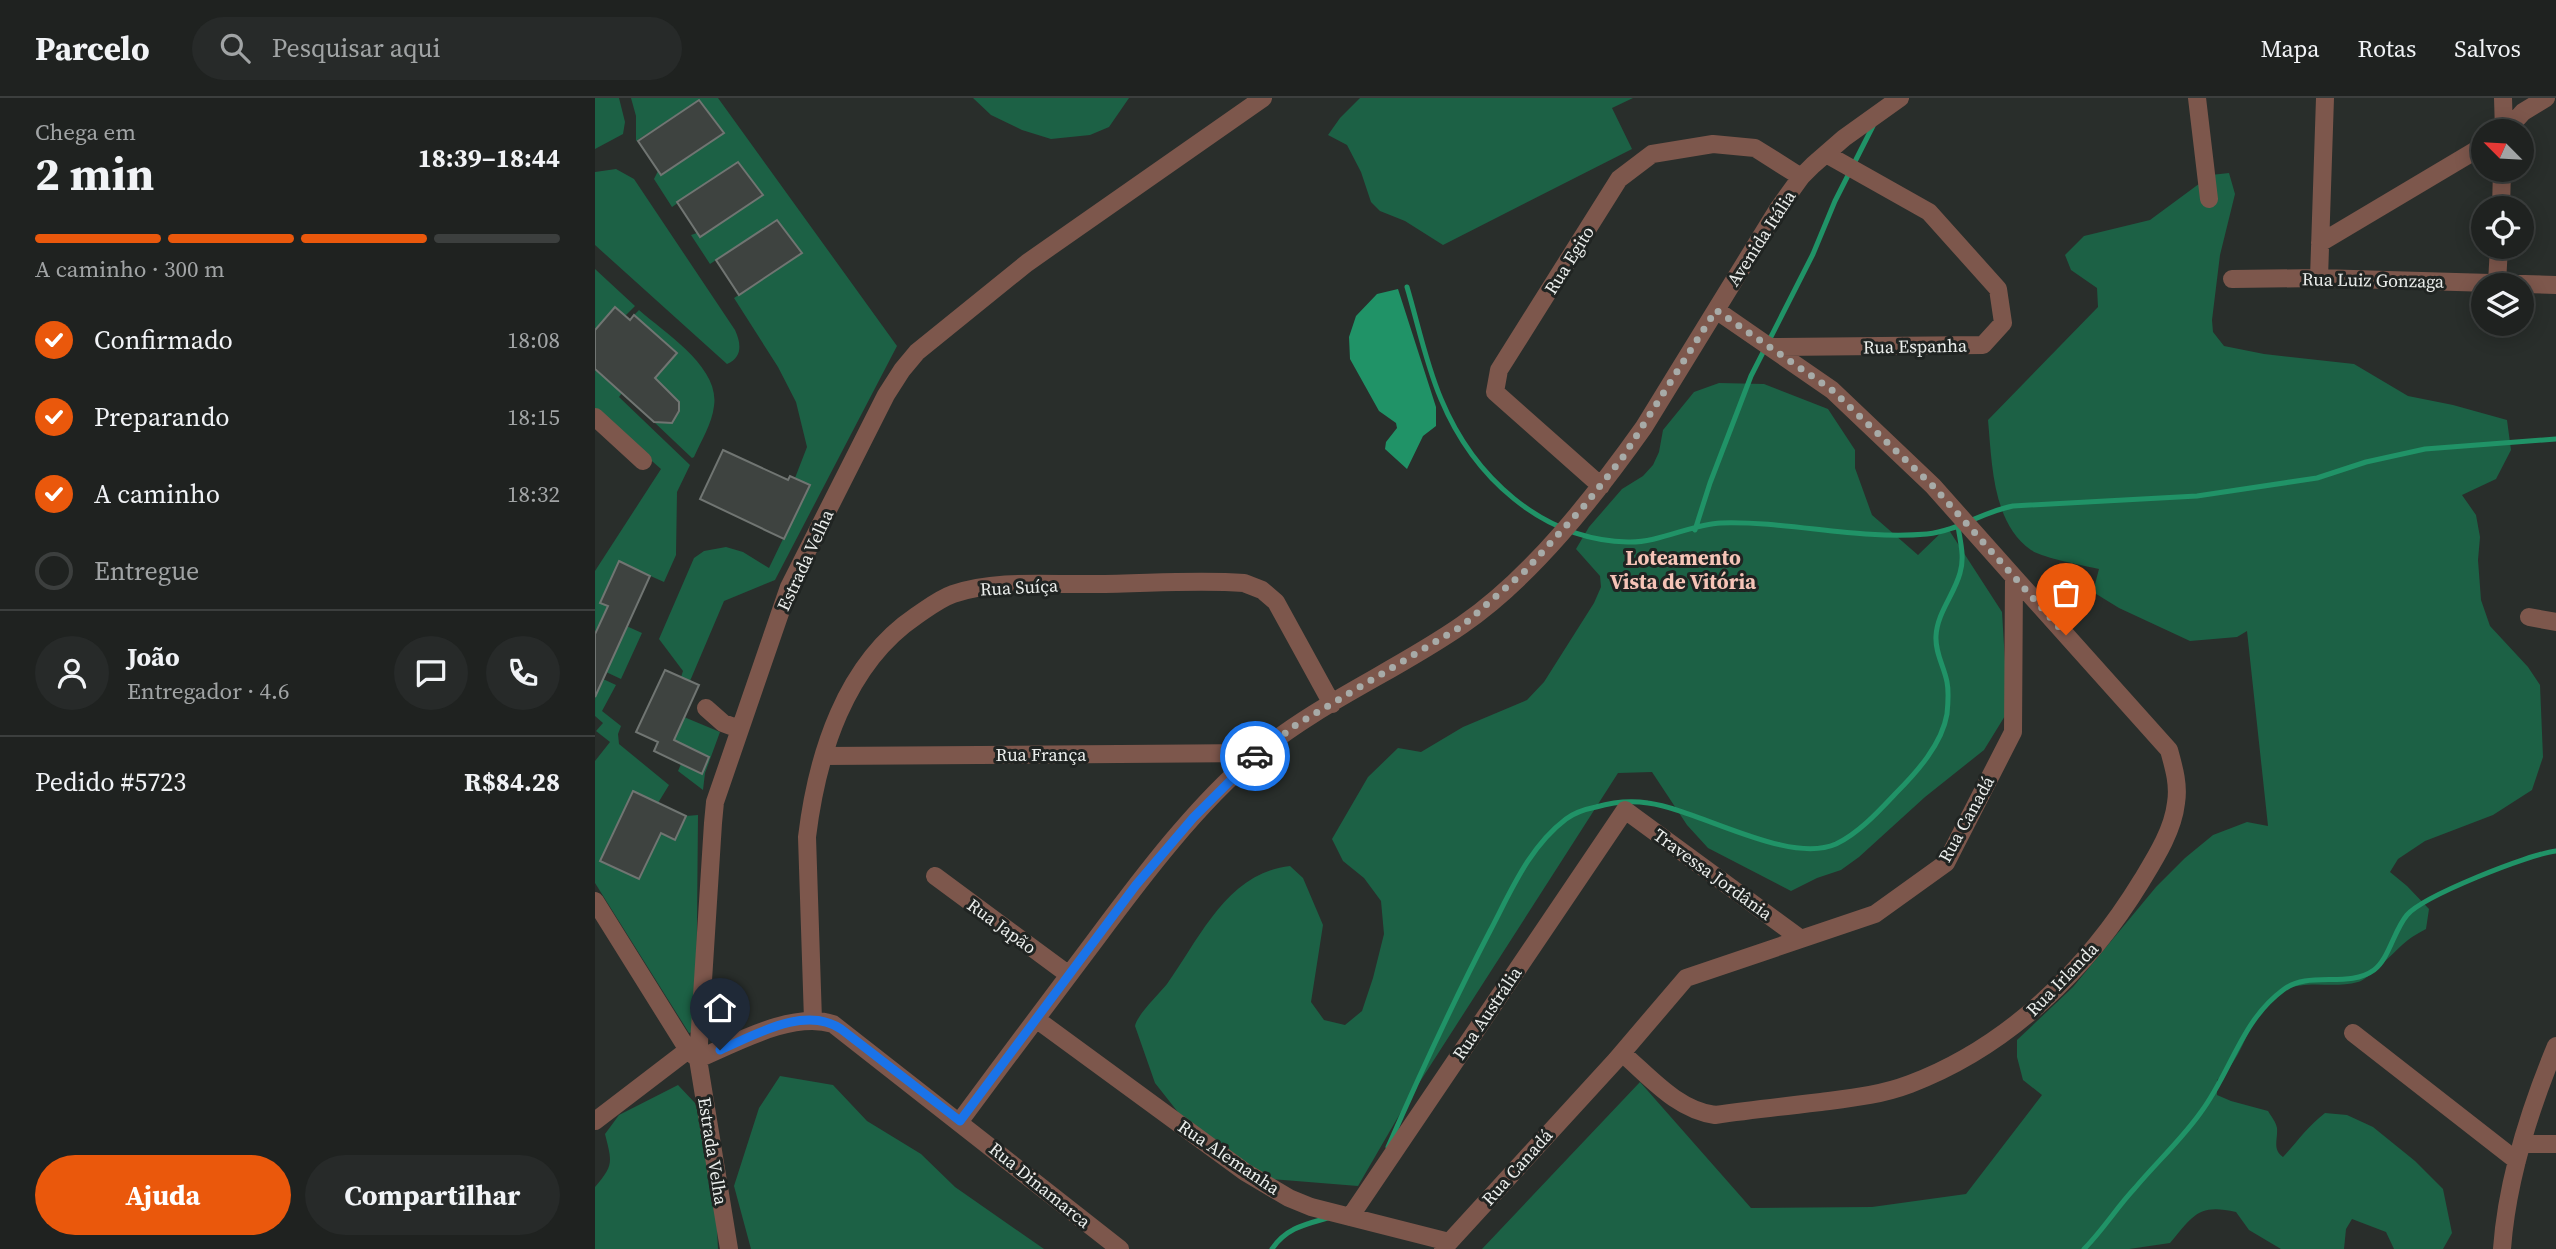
<!DOCTYPE html>
<html lang="pt">
<meta charset="utf-8">
<style>
:root{--surface:#1f2220;--page:#272a29;--text:#f1f3f6;--muted:#a1a4a5;--line:#3c3f3e;--accent:#ea580c}
body{margin:0;font-family:"Source Serif 4",serif;background:var(--page);color:var(--text);height:100vh;display:flex;flex-direction:column;font-size:26px;white-space:nowrap}
*{box-sizing:border-box;margin:0}
p{font-size:23px;color:var(--muted)}
.icon{flex:none;width:38px;height:38px;fill:none;stroke:currentColor;stroke-width:2;stroke-linecap:round;stroke-linejoin:round}
.map{position:relative;flex:1;overflow:hidden}
.panel{display:flex;flex-direction:column;background:var(--surface);width:595px}
.panel>*{flex:none}
.needle{width:46px;rotate:294deg}
.controls{position:absolute;left:1876px;top:21px;display:grid;gap:14px}
.controls a{display:grid;place-items:center;width:63px;height:63px;border-radius:50%;background:var(--surface);box-shadow:0 4px 18px #0003,0 0 0 2px var(--line);font-size:35px}
.pin{position:absolute;display:grid;place-items:center;width:60px;height:60px;color:#fff;margin:-72px -30px;border-radius:50% 50% 50% 0;rotate:-45deg;box-shadow:0 0 7px #0007}
.pin .icon{rotate:45deg}
.courier{position:absolute;display:grid;place-items:center;width:70px;height:70px;margin:-35px;border:5px solid #1a73e8;border-radius:50%;background:#fff;color:#222;box-shadow:0 2px 9px #0007}
.headline em{font-style:normal;font-weight:700}
.headline div{display:flex;flex-direction:column-reverse}
.headline{display:flex;align-items:center;justify-content:space-between;height:119px;padding:0 35px}
h1{font-size:46px;font-weight:700;line-height:52px}
.bar{display:grid;grid-template-columns:repeat(4,1fr);gap:10px 7px;align-content:center;height:84px;padding:0 35px}
.bar i{height:9px;border-radius:5px;background:var(--line)}
.bar .active{background:var(--accent)}
.bar p{grid-column:span 4}
.line{display:flex;align-items:center;gap:18px;padding:0 35px;border-top:2px solid var(--line)}
.line div{flex:1}
.round{display:grid;place-items:center;flex:none;width:74px;height:74px;border-radius:37px;background:var(--page)}
ol{padding:0 35px;list-style:none}
li{display:flex;align-items:center;gap:21px;height:77px}
li p{margin-inline-start:auto}
li .icon{padding:7px;border-radius:50%;background:var(--accent);color:#fff;stroke-width:4}
li:last-child{color:var(--muted)}
li i{width:38px;height:38px;border:4px solid var(--line);border-radius:50%}
.primary-button{display:flex;gap:14px;margin-top:auto;padding:14px 35px}
.primary-button a{flex:1;height:80px;border-radius:42px;background:var(--accent);color:#fff;font-size:28px;font-weight:700;line-height:80px;text-align:center}
.primary-button a+a{background:var(--page);color:var(--text)}
header{display:flex;align-items:center;gap:42px;box-sizing:border-box;height:98px;padding:0 35px;background:var(--surface);border-bottom:2px solid var(--line)}
header strong{font-size:33px}
nav{display:flex;gap:38px;margin-inline-start:auto;font-size:24px}
.search{width:490px;height:63px;background:var(--page);display:flex;align-items:center;gap:18px;box-sizing:border-box;padding:0 24px;border-radius:38px;color:var(--muted);font-size:26px}
main{display:flex;flex:1;min-height:0}
.map>svg:first-child{display:block}
</style>
<header>
<strong>Parcelo</strong>
<div class="search"><svg class="icon" aria-label="search" viewBox="0 0 24 24"><circle cx="10" cy="10" r="6"/><path d="M15 15l6 6"/></svg>Pesquisar aqui</div>
<nav><a>Mapa</a><a>Rotas</a><a>Salvos</a></nav>
</header>
<main>
<section class="panel">
<div class="headline"><div><h1>2 min</h1><p>Chega em</p></div><em>18:39–18:44</em></div>
<div class="bar"><i class="active"></i><i class="active"></i><i class="active"></i><i></i><p>A caminho · 300 m</p></div>
<ol>
<li><svg class="icon" aria-label="check" viewBox="0 0 24 24"><path d="M5 12l5 5 9-10"/></svg>Confirmado<p>18:08</p></li>
<li><svg class="icon" aria-label="check" viewBox="0 0 24 24"><path d="M5 12l5 5 9-10"/></svg>Preparando<p>18:15</p></li>
<li><svg class="icon" aria-label="check" viewBox="0 0 24 24"><path d="M5 12l5 5 9-10"/></svg>A caminho<p>18:32</p></li>
<li><i></i>Entregue</li>
</ol>
<div class="line" style="height:126px"><a class="round"><svg class="icon" aria-label="person" viewBox="0 0 24 24"><circle cx="12" cy="8" r="4"/><path d="M4 21q1-7 8-7t8 7"/></svg></a><div><b>João</b><p>Entregador · 4.6</p></div><a class="round"><svg class="icon" aria-label="chat" viewBox="0 0 24 24"><path d="M4 5h16v11H9l-5 4z"/></svg></a><a class="round"><svg class="icon" aria-label="phone" viewBox="0 0 24 24"><path d="M5 4h4l2 5-3 2q2 4 5 5l2-3 5 2v4C11 20 4 13 5 4z"/></svg></a></div>
<div class="line" style="height:91px"><div>Pedido #5723</div><b>R$84.28</b></div>
<div class="primary-button"><a>Ajuda</a><a>Compartilhar</a></div>
</section>
<div class="map">
<svg width="1961" height="1151" viewBox="0 0 1961 1151">
<rect width="100%" height="100%" fill="#292e2b"/>
<path fill="#1c6145" d="M0,0H24L30,24L28,36L0,51Z
M36,0H123L302,248L180,482L129,503L95,583L86,579L88,573L64,541L99,460L109,453L131,449L148,454L174,470L214,387L200,380L212,349L201,304L183,269L139,200L207,155L182,122L115,166L96,137L102,135L105,139L168,97L143,64L77,109L59,81L63,73L66,77L129,35L104,2L41,43V18Z
M378,0H534L514,29L495,37L456,41L427,32L396,17Z
M765,0H1038L1017,10L1037,51L848,147L810,123L785,113L776,104L766,74L752,47L733,37L745,20Z
M21,71L39,81L140,232C146,245 148,259 132,266L0,147V74Z
M1634,75L1640,96L1625,157L1617,222L1618,234L1629,248L1669,256L1759,266L1813,298L1858,307L1912,322L1916,352L1901,381L1867,397L1881,417L1885,439L1883,462L1886,502L1895,528L1933,569L1945,587L1948,659L1937,692L1898,717L1830,743L1803,761L1795,774L1812,788L1834,811L1831,831C1825,834 1818,838 1813,842C1801,851 1775,881 1763,884C1733,892 1707,878 1680,898C1652,919 1650,961 1622,982V997L1636,1003L1673,1013C1676,1018 1681,1024 1682,1030C1683,1042 1677,1051 1688,1059C1702,1044 1713,1028 1730,1015L1752,1017L1778,1029L1820,1063L1848,1091L1857,1135L1848,1151H1799L1791,1134L1757,1121L1751,1131L1749,1151H1686L1654,1132L1641,1114C1603,1105 1598,1118 1575,1145L1534,1151H887L1045,984L1156,1110L1277,1109L1371,1096L1447,997L1428,982L1422,959V942L1478,889L1561,789L1590,760L1618,737L1652,724L1673,728L1652,533L1642,539L1595,543L1524,510L1498,494L1504,471C1488,467 1448,460 1436,452C1397,425 1397,364 1393,322L1503,209L1502,190L1476,172L1470,157L1489,138L1555,122L1616,77Z
M0,171L40,208L30,218L20,209L0,232Z
M44,212C70,235 125,269 119,308C117,326 106,343 99,359L97,360L59,324L77,325L84,313L82,301L60,280L81,255L39,217Z
M0,271L27,295L24,299L95,367L82,394L81,457L69,484L24,464L5,504L13,508L9,518L47,535L26,581L11,574L0,539V473L66,371L0,313Z
M1124,285L1169,286L1233,311L1260,352V370L1277,417L1323,457L1352,429L1407,514L1413,613L1389,652L1330,699L1264,759L1246,772L1222,780L1196,793L1113,750L1092,727L1057,674L1023,675L810,1007L763,1088L676,1081L629,1057L586,1018L560,985L540,928C542,917 564,896 572,886C605,840 632,775 695,768L708,780L728,827L716,904L729,922L750,927L767,913L778,880L789,836L786,803L769,780L748,763L737,741L773,679L803,650L826,654L868,629L932,602L949,584L999,505L1006,489L1005,478L981,451L994,429L1027,391L1048,378L1058,367L1064,354L1068,332L1099,294Z
M8,581L21,587L7,613L26,628L23,636L24,646L74,687L63,705L37,694L6,763L44,781L66,735L80,741L91,718L103,717L101,933L94,935L0,785V663L15,644L1,633L8,625L0,618V584L6,586Z
M89,619L125,634L110,675L108,692L83,673L86,666L107,676L114,659L78,645Z
M185,978L238,987L272,1023L326,1056L360,1089L449,1151H156L139,1088L164,1010Z
M83,987L100,1005L119,1070L123,1151H0V1089C19,1067 17,1064 10,1036L24,1017Z"/>
<path fill="#209367" d="M803,191L841,309V328L828,338L812,371L790,351L791,344L802,330L801,325L784,313L755,261L754,239L761,218L782,196Z"/>
<g fill="none" stroke-linecap="round" stroke-linejoin="round">
<path stroke="#209367" stroke-width="5" d="M812,189C823,226 831,266 846,301C878,378 946,442 1033,444C1064,445 1097,426 1126,425C1195,423 1262,442 1332,436C1363,433 1386,414 1418,408L1602,398L1722,380L1771,364L1830,351L1961,341
M1100,432L1115,385L1156,278L1218,156L1240,103L1278,28
M793,1049C825,976 858,904 895,833C916,793 934,749 971,721C979,715 991,711 1001,709C1018,704 1035,702 1053,705C1105,712 1193,767 1241,746C1264,735 1284,713 1301,695C1322,674 1347,646 1352,616C1353,606 1354,594 1352,584C1349,568 1340,555 1341,538C1342,515 1359,497 1365,475C1370,459 1365,443 1363,428
M677,1151C692,1129 712,1126 736,1119
M1489,1151C1508,1132 1522,1109 1540,1090C1561,1065 1587,1041 1606,1014C1636,974 1646,923 1688,892C1714,872 1753,891 1779,872C1794,861 1799,832 1812,817C1828,798 1934,756 1961,753"/>
</g>
<path fill="#3e4340" stroke="#707572" stroke-width="2" d="M104,2L129,35L66,77L43,43Z
M143,64L168,97L105,139L82,104Z
M182,122L207,155L144,197L121,162Z
M20,209L35,222L39,217L82,255L60,280L84,304V313L77,325L59,324L0,271V232Z
M128,352L193,382L195,378L215,387L189,441L105,401Z
M24,463L55,478L0,599V536L13,508L5,505Z
M70,572L104,587L79,642L114,659L107,676L59,653L63,644L41,634Z
M38,693L91,718L80,742L66,735L44,781L5,763Z"/>
<g fill="none" stroke-linecap="round" stroke-linejoin="round">
<path stroke="#7d574c" stroke-width="18" d="M1602,0L1614,101
M1908,0L1909,33
M1911,33L1928,14L1951,0
M1906,110L1907,72
M1725,145L1888,48
M1724,180L1730,0
M1637,181L1724,180L1961,187
M1902,185L1904,149
M1175,249L1388,247L1408,225L1403,191L1334,114L1231,56
M0,319L48,363
M1006,388L900,294L904,272L1024,81L1057,56L1118,46L1160,50L1206,79
M1934,519L1961,524
M111,610L128,625L144,631
M229,658L662,655
M340,778L474,877
M0,803L93,952L103,961
M441,921L650,1074L694,1100L716,1109L854,1144
M218,922L212,739C222,657 250,566 321,518C333,510 344,501 358,496C402,481 454,487 500,486C549,486 600,481 649,485L667,492L681,504L737,606
M1758,935L1922,1063
M1027,955C1055,979 1082,1012 1120,1017C1156,1012 1191,1008 1226,1004C1257,1000 1286,997 1315,986C1413,949 1493,871 1547,782C1561,759 1578,732 1581,705C1584,687 1579,670 1574,652L1419,479
M103,961C141,945 197,913 238,926L525,1151
M0,1023L93,952
M365,1023C410,962 456,901 501,841C547,779 602,706 661,657C723,605 801,573 867,527C937,479 1000,398 1049,329L1183,111L1206,79L1218,67L1249,40L1305,0
M1927,1046H1961
M755,1119L1030,712L1206,841
M134,1151L103,961L118,725L120,704L194,489L291,297L307,272L322,254L432,165L668,0
M848,1151L1021,962L1091,880L1280,816L1351,765L1418,634L1419,479L1338,388L1237,292L1121,212
M1907,1151C1912,1081 1934,1013 1961,948"/>
</g>
<g fill="none" stroke-linecap="round" stroke-linejoin="round">
<path stroke="#a7aba8" stroke-width="7" stroke-dasharray="0 12.6" d="M660,658L701,627L867,528L930,473L990,407L1028,359L1121,212L1237,292L1338,388L1471,537"/>
<path stroke="#1a73e8" stroke-width="9" d="M125,952C160,937 210,907 246,931L365,1023L541,787L598,720L660,658"/>
</g>
<g text-anchor="middle" dominant-baseline="central" stroke-width="6" stroke-linejoin="round" paint-order="stroke">
<g font-size="18" fill="#ebeeec" stroke="#202422">
<text transform="translate(1166 140) rotate(-57)">Avenida Itália</text>
<text transform="translate(974 162) rotate(-58)">Rua Egito</text>
<text transform="translate(1778 182) rotate(1)">Rua Luiz Gonzaga</text>
<text transform="translate(1320 248) rotate(-1)">Rua Espanha</text>
<text transform="translate(210 462) rotate(-65)">Estrada Velha</text>
<text transform="translate(424 489) rotate(-3)">Rua Suíça</text>
<text x="446" y="656">Rua França</text>
<text transform="translate(1371 721) rotate(-61)">Rua Canadá</text>
<text transform="translate(1118 776) rotate(36)">Travessa Jordânia</text>
<text transform="translate(407 828) rotate(36)">Rua Japão</text>
<text transform="translate(1467 881) rotate(-46)">Rua Irlanda</text>
<text transform="translate(892 915) rotate(-56)">Rua Austrália</text>
<text transform="translate(118 1053) rotate(81)">Estrada Velha</text>
<text transform="translate(634 1059) rotate(34)">Rua Alemanha</text>
<text transform="translate(922 1069) rotate(-48)">Rua Canadá</text>
<text transform="translate(445 1087) rotate(39)">Rua Dinamarca</text>
</g>
<g font-size="21" font-weight="bold" fill="#f6c4b7" stroke="#202422">
<text x="1088" y="459">Loteamento<tspan x="1088" dy="24">Vista de Vitória</tspan></text>
</g>
</g>
</svg>
<div class="controls">
<a><svg class="needle" viewBox="-14 -14 28 28"><path d="M0-13l5 13h-10z" fill="#e53935"/><path d="M0 13l5-13h-10z" fill="#a1a4a5"/></svg></a>
<a><svg class="icon" aria-label="locate" viewBox="0 0 24 24"><circle cx="12" cy="12" r="6"/><path d="M12 2v4M12 18v4M2 12h4M18 12h4"/></svg></a>
<a><svg class="icon" aria-label="layers" viewBox="0 0 24 24"><path d="M12 4l9 5-9 5-9-5zM3 14l9 5 9-5"/></svg></a>
</div>
<div class="pin" style="left:1471px;top:537px;background:#ea580c"><svg class="icon" aria-label="bag" viewBox="0 0 24 24"><path d="M5 8h14l-1 12H6zM9 8a3 3 0 0 1 6 0"/></svg></div>
<div class="pin" style="left:125px;top:952px;background:#1f2937"><svg class="icon" aria-label="home" viewBox="0 0 24 24"><path d="M3 11l9-7 9 7M6 9v11h12V9"/></svg></div>
<div class="courier" style="left:660px;top:658px"><svg class="icon" aria-label="car" viewBox="0 0 24 24"><path d="M5 17H2v-5l4-1 3-4h7l3 4 3 1v5h-3M9 17h6M6 11h13"/><circle cx="7" cy="17" r="2"/><circle cx="17" cy="17" r="2"/></svg></div>
</div>
</main>
